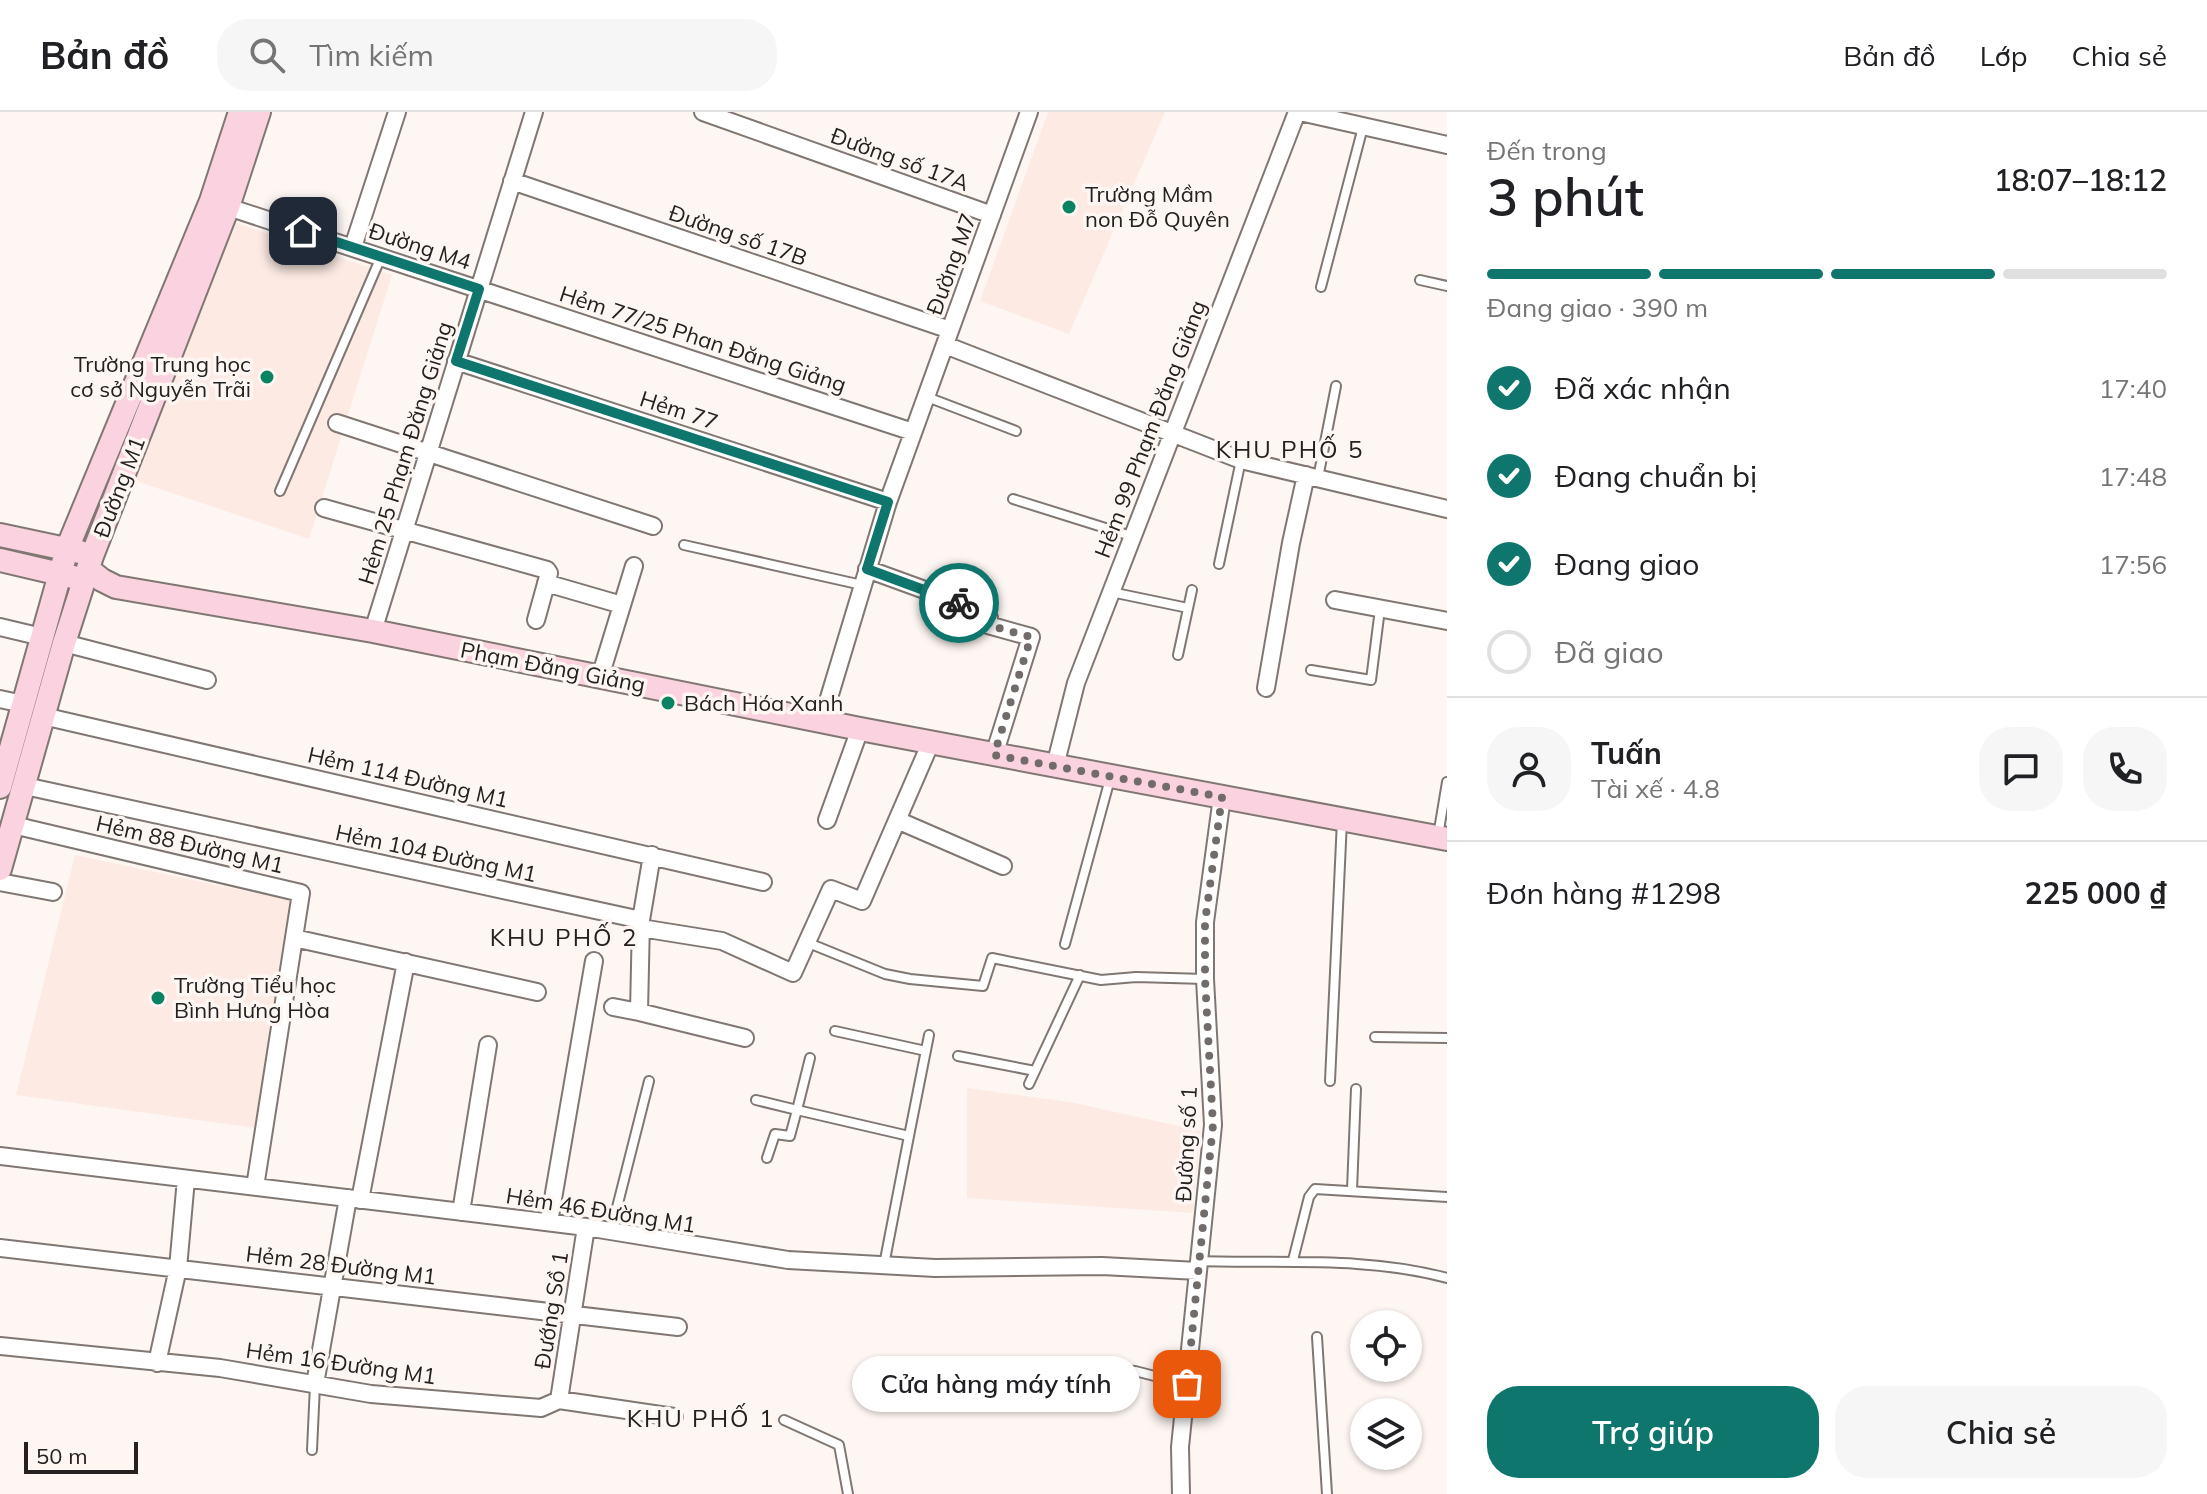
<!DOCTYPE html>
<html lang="vi">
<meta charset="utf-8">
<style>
:root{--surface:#fff;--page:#f6f6f6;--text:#202124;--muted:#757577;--line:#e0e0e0;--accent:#0f766e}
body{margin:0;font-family:Mulish,sans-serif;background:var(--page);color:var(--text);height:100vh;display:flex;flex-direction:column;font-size:30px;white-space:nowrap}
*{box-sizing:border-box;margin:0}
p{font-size:26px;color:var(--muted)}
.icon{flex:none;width:44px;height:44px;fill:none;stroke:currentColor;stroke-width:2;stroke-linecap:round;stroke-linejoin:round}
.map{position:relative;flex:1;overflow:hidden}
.panel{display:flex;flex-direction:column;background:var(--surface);width:760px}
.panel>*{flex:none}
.fabs{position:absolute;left:1350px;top:1198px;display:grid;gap:16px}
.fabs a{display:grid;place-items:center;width:72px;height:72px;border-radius:50%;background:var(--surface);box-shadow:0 2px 6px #0004;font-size:40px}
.scale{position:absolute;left:24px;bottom:20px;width:114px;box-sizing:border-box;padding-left:8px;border:4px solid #252120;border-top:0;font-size:22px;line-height:28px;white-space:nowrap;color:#252120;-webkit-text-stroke:6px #fef6f2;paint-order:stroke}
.pin{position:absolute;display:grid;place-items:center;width:68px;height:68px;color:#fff;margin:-34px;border-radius:16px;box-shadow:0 4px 12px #0006}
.courier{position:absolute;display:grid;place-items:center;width:80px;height:80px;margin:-40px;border:6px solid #0f766e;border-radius:50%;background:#fff;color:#222;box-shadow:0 2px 10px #0007}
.bubble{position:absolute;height:56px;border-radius:28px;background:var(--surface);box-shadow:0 2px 6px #0004;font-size:26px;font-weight:600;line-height:56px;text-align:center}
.head em{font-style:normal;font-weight:600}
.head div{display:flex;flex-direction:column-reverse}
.head{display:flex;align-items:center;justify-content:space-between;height:136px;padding:0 40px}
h1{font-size:52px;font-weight:600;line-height:60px}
.bar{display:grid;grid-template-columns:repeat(4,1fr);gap:12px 8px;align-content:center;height:96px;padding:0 40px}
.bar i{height:10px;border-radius:6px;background:var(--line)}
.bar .selected{background:var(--accent)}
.bar p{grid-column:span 4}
.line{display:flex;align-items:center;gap:20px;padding:0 40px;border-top:2px solid var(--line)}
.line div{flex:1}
.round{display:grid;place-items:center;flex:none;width:84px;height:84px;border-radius:32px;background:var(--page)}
ol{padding:0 40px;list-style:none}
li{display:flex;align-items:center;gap:24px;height:88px}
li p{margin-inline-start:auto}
li .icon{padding:8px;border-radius:50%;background:var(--accent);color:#fff;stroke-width:4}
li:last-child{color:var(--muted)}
li i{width:44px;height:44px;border:4px solid var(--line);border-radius:50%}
.action{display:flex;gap:16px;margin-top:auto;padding:16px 40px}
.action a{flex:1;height:92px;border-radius:32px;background:var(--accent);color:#fff;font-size:32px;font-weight:600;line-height:92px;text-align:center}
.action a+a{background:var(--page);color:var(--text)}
header{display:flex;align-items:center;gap:48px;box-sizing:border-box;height:112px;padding:0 40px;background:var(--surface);border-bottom:2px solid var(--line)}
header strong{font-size:38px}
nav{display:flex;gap:44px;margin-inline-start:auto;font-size:28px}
.search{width:560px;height:72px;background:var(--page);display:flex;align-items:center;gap:20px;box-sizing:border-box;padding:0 28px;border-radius:32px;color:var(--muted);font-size:30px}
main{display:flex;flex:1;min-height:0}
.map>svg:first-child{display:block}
</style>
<header>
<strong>Bản đồ</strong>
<div class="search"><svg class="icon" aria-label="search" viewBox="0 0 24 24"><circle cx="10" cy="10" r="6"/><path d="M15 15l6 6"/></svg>Tìm kiếm</div>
<nav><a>Bản đồ</a><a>Lớp</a><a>Chia sẻ</a></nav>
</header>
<main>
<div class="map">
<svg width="1447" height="1382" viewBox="0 0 1447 1382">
<rect width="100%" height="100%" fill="#fef6f2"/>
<path fill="#fdebe3" d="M1048,0H1165L1069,222L980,189Z
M236,111L392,163L309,427L133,368Z
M75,743L293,789L255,1016L16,983Z
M967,976L1070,990L1201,1019L1193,1101L967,1086Z"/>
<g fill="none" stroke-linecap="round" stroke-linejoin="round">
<defs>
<path id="lane" d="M1420,168L1447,174
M1321,175L1363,15
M927,285L1016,319
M1318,366L1336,274
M280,379L381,145
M1013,387L1131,424
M684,433L862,473
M1219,452L1241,348
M1111,480L1188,496
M1178,543L1192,478
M1311,558L1371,568L1380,497
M1438,724L1447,670
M806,830L885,862L910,867L983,874L992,846L1101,868L1136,865L1205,867
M1065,832L1110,667
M835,919L926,939
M1375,925L1447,926
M958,944L1035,959
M810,946L797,998L909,1024L884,1153
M1330,969L1342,708
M1029,972L1080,863
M756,988L797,998L790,1024L775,1022L767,1046
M909,1024L929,923
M1352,1078L1356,977
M611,1119L649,969
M1293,1148L1309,1085L1315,1077L1447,1085
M1199,1149C1282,1152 1366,1144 1447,1166
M1317,1225L1327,1382
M1025,1251L1135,1259L1186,1272
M784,1308L839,1333L848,1382
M312,1338L315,1273"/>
<path id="street" d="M703,0L992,103
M1300,0L1447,33
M512,69L950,218
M219,92L913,320
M353,135L397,0
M945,233L1241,348L1447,397
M456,249L888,390
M337,311L653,414
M324,396L547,458L549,461L536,508
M867,457L977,497L976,503L989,506L988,513L1031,525L994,643
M546,471L622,493
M1335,488L1447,509
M0,515L42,525
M373,519L534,0
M64,531L207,568
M600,565L634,454
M1266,576L1291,431L1306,363
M0,587L23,592
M43,604L763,770
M822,609L888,390L1029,0
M1055,654L1076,571L1297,0
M25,674L641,808L639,900L745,926
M827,708L860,617
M897,708L1003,754
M13,713L301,781L255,1075
M0,770L53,780
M641,808L652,743
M641,816L722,829L793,861L831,777L862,789L931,630
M294,826L537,880
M613,895L639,900
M0,1044L586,1115L788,1148L935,1156L1102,1154L1198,1159
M360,1088L406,850
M461,1100L488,933
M549,1110L594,849
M0,1136L678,1215
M0,1234L220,1256L371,1282L541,1296L559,1288L674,1305
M157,1251L178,1156L186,1067
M315,1272L348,1086
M559,1288L586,1115
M1181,1382L1180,1335L1213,1013L1205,867V810L1222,685"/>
<path id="secondary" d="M0,423L80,440
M0,448L73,465
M88,457L102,468L116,475L373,519L860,617L1447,727
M0,675L67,437L211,89L240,0
M0,757L64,531L92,444L228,95L259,0"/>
</defs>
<use href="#lane" stroke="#807773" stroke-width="12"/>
<use href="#street" stroke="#807773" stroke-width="20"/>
<use href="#secondary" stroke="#807773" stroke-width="26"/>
<use href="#lane" stroke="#fff" stroke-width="8"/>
<use href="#street" stroke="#fff" stroke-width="16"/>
<use href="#secondary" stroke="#fbd2df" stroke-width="22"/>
</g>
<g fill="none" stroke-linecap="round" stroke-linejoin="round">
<path stroke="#716c6a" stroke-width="8" stroke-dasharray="0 14.4" d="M959,491L977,497L976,503L989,506L988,513L1031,525L994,643L1222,685L1205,810V867L1213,1013L1187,1272"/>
<path stroke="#0f766e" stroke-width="10" d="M303,119L479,177L456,249L888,390L867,457L959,491"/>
</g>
<g fill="#0a8362" stroke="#fef6f2" stroke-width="3">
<circle cx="1069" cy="95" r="8"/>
<circle cx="267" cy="265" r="8"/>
<circle cx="668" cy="591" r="8"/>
<circle cx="158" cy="886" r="8"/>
</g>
<g text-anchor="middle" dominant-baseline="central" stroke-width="7" stroke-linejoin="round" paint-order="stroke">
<g font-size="22" fill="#252120" stroke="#fef6f2">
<text transform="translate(900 47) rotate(20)">Đường số 17A</text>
<text transform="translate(738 123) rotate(19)">Đường số 17B</text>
<text transform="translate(420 134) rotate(18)">Đường M4</text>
<text transform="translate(951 152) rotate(-70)">Đường M7</text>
<text transform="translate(703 227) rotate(18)">Hẻm 77/25 Phan Đăng Giảng</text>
<text transform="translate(679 298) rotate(18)">Hẻm 77</text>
<text transform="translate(1150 317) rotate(-69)">Hẻm 99 Phạm Đăng Giảng</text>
<text transform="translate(405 341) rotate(-73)">Hẻm 25 Phạm Đăng Giảng</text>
<text transform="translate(119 375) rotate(-69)">Đường M1</text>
<text transform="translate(553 555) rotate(11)">Phạm Đăng Giảng</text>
<text transform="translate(408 665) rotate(13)">Hẻm 114 Đường M1</text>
<text transform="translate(190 732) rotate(13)">Hẻm 88 Đường M1</text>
<text transform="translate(436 741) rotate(12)">Hẻm 104 Đường M1</text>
<text transform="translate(1186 1032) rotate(-87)">Đường số 1</text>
<text transform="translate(601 1098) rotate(9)">Hẻm 46 Đường M1</text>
<text transform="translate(341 1153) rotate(7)">Hẻm 28 Đường M1</text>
<text transform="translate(551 1198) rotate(-81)">Đướng Sồ 1</text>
<text transform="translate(341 1251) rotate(8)">Hẻm 16 Đường M1</text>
</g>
<g font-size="22" fill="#252120" stroke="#fef6f2" text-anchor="start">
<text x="1085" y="82">Trường Mầm<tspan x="1085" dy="25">non Đỗ Quyên</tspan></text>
<text x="251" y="252" text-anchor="end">Trường Trung học<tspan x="251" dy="25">cơ sở Nguyễn Trãi</tspan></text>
<text x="684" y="591">Bách Hóa Xanh</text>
<text x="174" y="873">Trường Tiểu học<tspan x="174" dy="25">Bình Hưng Hòa</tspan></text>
</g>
<g font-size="24" letter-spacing="2" fill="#252120" stroke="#fef6f2">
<text x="1290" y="337">KHU PHỐ 5</text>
<text x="564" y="825">KHU PHỐ 2</text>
<text x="701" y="1306">KHU PHỐ 1</text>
</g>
</g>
</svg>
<div class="fabs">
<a><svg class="icon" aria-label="locate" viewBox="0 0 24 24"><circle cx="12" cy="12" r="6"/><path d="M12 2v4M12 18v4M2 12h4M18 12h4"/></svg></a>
<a><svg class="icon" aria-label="layers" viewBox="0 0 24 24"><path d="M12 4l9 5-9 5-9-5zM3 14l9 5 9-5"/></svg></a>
</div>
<div class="scale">50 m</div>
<div class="pin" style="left:1187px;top:1272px;background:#ea580c"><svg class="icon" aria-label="bag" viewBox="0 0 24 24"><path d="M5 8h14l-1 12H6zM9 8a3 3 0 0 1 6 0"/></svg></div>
<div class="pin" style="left:303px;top:119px;background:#1f2937"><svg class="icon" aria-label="home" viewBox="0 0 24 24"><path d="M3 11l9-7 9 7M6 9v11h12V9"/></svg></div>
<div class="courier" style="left:959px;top:491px"><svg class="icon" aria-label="bike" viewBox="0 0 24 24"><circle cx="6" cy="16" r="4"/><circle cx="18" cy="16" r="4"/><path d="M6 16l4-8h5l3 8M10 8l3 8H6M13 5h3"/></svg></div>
<div class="bubble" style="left:852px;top:1244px;width:288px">Cửa hàng máy tính</div>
</div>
<section class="panel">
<div class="head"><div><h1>3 phút</h1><p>Đến trong</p></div><em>18:07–18:12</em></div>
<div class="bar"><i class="selected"></i><i class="selected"></i><i class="selected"></i><i></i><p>Đang giao · 390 m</p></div>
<ol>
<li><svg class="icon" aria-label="check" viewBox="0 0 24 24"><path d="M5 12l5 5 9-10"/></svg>Đã xác nhận<p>17:40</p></li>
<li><svg class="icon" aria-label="check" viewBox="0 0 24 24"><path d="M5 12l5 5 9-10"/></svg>Đang chuẩn bị<p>17:48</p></li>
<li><svg class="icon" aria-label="check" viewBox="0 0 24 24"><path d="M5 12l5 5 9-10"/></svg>Đang giao<p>17:56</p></li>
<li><i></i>Đã giao</li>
</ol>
<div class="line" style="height:144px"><a class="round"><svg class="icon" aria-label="person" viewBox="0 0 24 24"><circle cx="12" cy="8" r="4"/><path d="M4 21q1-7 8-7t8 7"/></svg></a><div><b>Tuấn</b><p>Tài xế · 4.8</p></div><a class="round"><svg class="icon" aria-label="chat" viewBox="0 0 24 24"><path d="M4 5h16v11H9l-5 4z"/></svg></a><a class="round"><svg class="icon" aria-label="phone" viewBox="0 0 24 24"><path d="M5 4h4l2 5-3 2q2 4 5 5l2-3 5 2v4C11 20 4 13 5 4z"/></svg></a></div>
<div class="line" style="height:104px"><div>Đơn hàng #1298</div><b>225 000 ₫</b></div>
<div class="action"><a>Trợ giúp</a><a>Chia sẻ</a></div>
</section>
</main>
